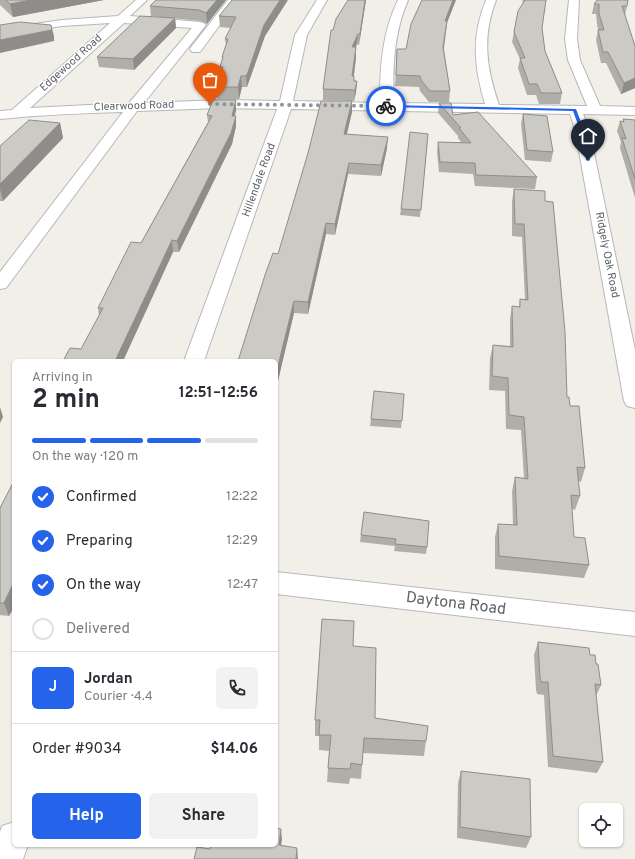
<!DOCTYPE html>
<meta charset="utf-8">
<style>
:root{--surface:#fff;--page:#f2f2f3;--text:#2b2b33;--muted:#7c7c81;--line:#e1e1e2;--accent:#2563eb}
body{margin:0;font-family:Overpass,sans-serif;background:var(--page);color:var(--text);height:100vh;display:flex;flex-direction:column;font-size:15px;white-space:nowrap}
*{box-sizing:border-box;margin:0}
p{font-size:13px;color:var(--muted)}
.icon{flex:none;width:22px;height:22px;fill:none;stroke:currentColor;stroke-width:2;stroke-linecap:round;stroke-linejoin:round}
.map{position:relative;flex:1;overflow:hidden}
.panel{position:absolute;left:12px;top:359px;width:266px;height:488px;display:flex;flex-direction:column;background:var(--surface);border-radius:6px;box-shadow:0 1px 3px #0004}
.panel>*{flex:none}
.tools{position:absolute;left:579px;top:803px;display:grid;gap:8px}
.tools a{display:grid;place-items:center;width:44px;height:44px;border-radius:6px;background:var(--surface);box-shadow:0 1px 3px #0004;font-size:20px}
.pin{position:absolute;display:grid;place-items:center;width:34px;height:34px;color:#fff;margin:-41px -17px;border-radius:50% 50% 50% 0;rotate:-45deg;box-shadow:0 0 4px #0007}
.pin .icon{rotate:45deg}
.courier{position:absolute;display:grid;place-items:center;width:40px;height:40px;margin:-20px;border:3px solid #2563eb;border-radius:50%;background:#fff;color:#222;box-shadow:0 1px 5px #0007}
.head em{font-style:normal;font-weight:700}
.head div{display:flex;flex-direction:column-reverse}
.head{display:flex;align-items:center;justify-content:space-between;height:68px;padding:0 20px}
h1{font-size:26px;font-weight:700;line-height:30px}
.bar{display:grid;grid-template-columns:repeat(4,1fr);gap:6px 4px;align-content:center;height:48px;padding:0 20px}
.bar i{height:5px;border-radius:3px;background:var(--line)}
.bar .selected{background:var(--accent)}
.bar p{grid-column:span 4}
.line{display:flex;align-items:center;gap:10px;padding:0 20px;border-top:1px solid var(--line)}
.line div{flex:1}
.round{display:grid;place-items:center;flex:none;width:42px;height:42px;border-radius:6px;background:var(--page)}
ol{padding:0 20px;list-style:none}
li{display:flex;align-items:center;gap:12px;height:44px}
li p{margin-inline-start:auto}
li .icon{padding:4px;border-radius:50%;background:var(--accent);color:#fff;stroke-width:4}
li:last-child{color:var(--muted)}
li i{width:22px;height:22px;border:2px solid var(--line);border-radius:50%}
.primary-button{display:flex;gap:8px;margin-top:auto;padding:8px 20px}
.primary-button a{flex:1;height:46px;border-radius:6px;background:var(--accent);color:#fff;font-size:16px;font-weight:700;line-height:46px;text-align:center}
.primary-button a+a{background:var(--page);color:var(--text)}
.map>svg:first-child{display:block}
</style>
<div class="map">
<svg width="635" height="859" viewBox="0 0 635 859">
<rect width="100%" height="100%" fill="#f1efe8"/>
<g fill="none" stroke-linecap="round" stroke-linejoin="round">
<defs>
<path id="minor" d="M136,0H147L130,16L200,22L204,23L206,25L144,103L221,100L280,101L295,35L317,0H327L307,35L293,101L380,103C380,67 382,33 398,0H408C394,33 392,67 394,103L485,104C474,67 471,37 486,0H496C482,37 486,67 499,105L587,106L568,60L565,39L569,0H579L577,39L580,60L600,106L635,107V115L583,114L589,129L635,350V408L627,406L624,401L575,129L570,114L291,109L204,361H184L277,109L221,108L137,111L6,288L0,289V272L123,112C82,113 40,115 0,119V111L12,110L110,23L62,26L0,35V29L62,20L118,16ZM124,23L192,28L129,103L30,108Z
M228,0H238L200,52H192L190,49L192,46Z
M276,572L635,612V636L276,594Z
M14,822V845H28L23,859H0V832L2,826Z"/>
</defs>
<use href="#minor" stroke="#b5b8bc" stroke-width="2"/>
<use href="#minor" fill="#fff" fill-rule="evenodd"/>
</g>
<path fill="#afaea9" d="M0,0H104L13,17L0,5Z
M156,0H226L207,24L200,21L151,16L150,6Z
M366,0L359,45L357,44L356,47V58L354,76V81H357L356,92L354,101L323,100V89L333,30Z
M523,0H546L542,28L545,51L562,93L560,104H539L536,95H527L518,68L520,59L512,42L514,32L523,2H522Z
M286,2L265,36L248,84L247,87H242L239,99H217L216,87L220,74V67L222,60V57L226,45L225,39L231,28L220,27L219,16Z
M594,4L627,6L625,15L635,46V88L621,94L606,63H601L596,40L598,30L597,24L596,14H592Z
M175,18L176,28L134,70L99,67L97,57Z
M447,23L444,49L450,91L449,102H429L420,91L419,87L395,86L397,49H406Z
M236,100V110L235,116L236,126L232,144L179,252H173L123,361H63L81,349L99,316L98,308L141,243L208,122L207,115Z
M352,101V112L347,134L387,148L381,176L348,174L335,235L326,234L308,314L294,313L276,389V361Z
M439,103L453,115L537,177L535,189L475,186L473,174L439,172L437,152L438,142H461L458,138V136L438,113Z
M523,114L553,152L551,162L525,160L521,124Z
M623,119L635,120V198L620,148L621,142L617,131L620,121L623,122Z
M60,123L63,138L3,201H0V146Z
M428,134L420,217L400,215L401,209Z
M514,189L545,201L567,397L570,406L585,468L581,482L578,481L580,496L575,510L572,509L574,537L589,565L584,578L495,569V537L498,524L513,525L512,491L515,477L524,478L521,430L506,429L505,391L489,390L490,358L493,345L510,346V319L512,306L519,307L520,299L525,300L522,237L512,236V201Z
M404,394L401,428L370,426L371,419Z
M14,481V607L9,616L0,615V508Z
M364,512L427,547L426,554L394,551L395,546L360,542Z
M538,642L590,655L596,664L601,685L596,696L603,762L597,773L548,767L544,695L537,694L536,690L534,655Z
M375,718L426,741L424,756L363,753L361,779L350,778L349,784L327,782L328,768L329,751L319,750V736H315V720Z
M461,771L531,837L526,848L457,838L458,783Z"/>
<path fill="#8f8d8a" d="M31,0H104L13,17L10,4Z
M217,0H226L207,24L206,13Z
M280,0H288L265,36L248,84L247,87L246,76L264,25Z
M365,0H366L359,45L360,34Z
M453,0H456L447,23L442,58L445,21Z
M175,18L176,28L134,70L133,59Z
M51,25L54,36V41L0,53V40Z
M358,34L357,44L351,57L352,47Z
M356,47V58L352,87V76Z
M241,76L242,87L239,99L238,87Z
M635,78V88L621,94L624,83Z
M357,81L356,92L354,101L355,90Z
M236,100V110L232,126V116Z
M352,101V112L344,145V134Z
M236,116V126L232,144L179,252L177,241Z
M60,123L63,138L3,201L0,189V184Z
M388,137L387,148L381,176V165Z
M349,163L348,174L335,235V224Z
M326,223V234L308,314V302Z
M172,240L173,252L123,361H115Z
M294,301V313L276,389V374Z
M0,407L3,417L0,423Z
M14,582V607L9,616L4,603Z
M281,829L282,840L279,856V845Z
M297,848L298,859H296Z"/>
<path fill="#cccac5" stroke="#8f8d8a" d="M6,0H31L10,4Z
M156,0H217L206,13L199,10L150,6Z
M232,0H280L264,25L248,72L246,76H241L238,87H216L223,67H220L223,57H222L228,39H225L236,17L219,16Z
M348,0H365L360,34H358L352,47H356L352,76H354V81H357L355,90L323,89L331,30H333L336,19Z
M422,0H453L445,21H447L443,47L450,91H430L421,80L420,76L396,75L397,49H406L411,24Z
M525,0H546L542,28L545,51L562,93H541L537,84H529L520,58H525L514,32L518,11Z
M597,0H628L627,6H622L635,46V78L624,83L608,52H603L598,30H604L599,14V4H594Z
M140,16L175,18L133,59L97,57Z
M20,22L51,25L52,30L0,40V25Z
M213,100H236L232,116H236L231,133L177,241L172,240L115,361H63L70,348L81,349L103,308H98L131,242L141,243L212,116L207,115Z
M321,101H352L344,134L388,137L381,165L349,163L335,224L326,223L308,302L294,301L276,374V361H238L265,275L273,253L278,254L308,153Z
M439,103H451L453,115L478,112L537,177L476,175L475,163L440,162L438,142L471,143L459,128H461Z
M523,114L547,116L553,152L527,150Z
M623,119L635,120V179L622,138L626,139L620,121L624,122Z
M29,120L60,123L0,184V146Z
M410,132L428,134L421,210L401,209Z
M514,189L545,191V201L553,202L565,332L567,397H569L570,406H579L585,468L577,467L580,496L571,495L574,537L585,538L589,565L499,556L498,524L517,525L515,477L528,479L524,417L509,415L508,378L492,376L493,345L513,347L512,306L520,307V299L528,300L524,224H515Z
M374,391L404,394L402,421L371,419Z
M14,481V582L4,603H0V508Z
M364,512L429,521L427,547L395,544L396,539L361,535Z
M322,619L354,621L353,646L376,648L375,718L428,726L426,741L364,738L362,765L351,763L350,769L328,768L331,735H319L320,720H315Z
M538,642L589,648L590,655H595L596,664H598L601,685L595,684L603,762L553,756L548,682H541L540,678Z
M461,771L530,779L531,837L460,827Z
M276,828L281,829L279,845L297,848L296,859H194L197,847L210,849L211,845H276Z"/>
<path fill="#2563eb" d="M385,105L576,109L584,130L590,160L588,161L586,160L580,130L573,111L386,107Z"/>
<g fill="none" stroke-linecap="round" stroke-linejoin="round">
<path stroke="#929495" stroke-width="4" stroke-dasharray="0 7.2" d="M210,104L386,106"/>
</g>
<g text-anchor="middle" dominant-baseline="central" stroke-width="3" stroke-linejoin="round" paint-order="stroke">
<g font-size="11" fill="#5f6368" stroke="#fff">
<text transform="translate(71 63) rotate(-42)">Edgewood Road</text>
<text transform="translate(134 106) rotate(-2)">Clearwood Road</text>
<text transform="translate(259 180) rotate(-70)">Hillendale Road</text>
<text transform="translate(607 255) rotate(79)">Ridgely Oak Road</text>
</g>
<g font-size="16" fill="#5f6368" stroke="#fff">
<text transform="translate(456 604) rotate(7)">Daytona Road</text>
</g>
</g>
</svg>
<div class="tools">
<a><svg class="icon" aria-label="locate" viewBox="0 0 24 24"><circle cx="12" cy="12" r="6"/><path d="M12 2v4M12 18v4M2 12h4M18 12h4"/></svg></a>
</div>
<div class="pin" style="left:210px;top:104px;background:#ea580c"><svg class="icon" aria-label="bag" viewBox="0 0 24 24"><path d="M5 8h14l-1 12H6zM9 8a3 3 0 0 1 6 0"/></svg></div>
<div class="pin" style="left:588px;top:160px;background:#1f2937"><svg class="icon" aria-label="home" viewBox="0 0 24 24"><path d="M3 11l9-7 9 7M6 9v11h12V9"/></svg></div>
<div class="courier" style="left:386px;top:106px"><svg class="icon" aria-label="bike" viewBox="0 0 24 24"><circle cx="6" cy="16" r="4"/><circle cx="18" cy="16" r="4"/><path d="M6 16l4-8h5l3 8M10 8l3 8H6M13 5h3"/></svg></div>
<section class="panel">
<div class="head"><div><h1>2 min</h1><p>Arriving in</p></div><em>12:51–12:56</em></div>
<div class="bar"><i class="selected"></i><i class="selected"></i><i class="selected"></i><i></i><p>On the way · 120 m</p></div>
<ol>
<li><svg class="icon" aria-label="check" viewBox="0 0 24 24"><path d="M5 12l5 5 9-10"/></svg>Confirmed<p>12:22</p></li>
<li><svg class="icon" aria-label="check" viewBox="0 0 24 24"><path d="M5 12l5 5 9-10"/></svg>Preparing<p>12:29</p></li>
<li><svg class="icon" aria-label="check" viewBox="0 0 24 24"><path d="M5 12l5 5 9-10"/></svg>On the way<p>12:47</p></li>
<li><i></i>Delivered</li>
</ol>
<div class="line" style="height:72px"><b class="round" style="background:var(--accent);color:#fff">J</b><div><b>Jordan</b><p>Courier · 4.4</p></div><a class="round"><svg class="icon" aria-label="phone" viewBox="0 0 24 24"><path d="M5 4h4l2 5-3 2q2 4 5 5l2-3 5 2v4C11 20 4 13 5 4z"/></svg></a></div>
<div class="line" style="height:52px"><div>Order #9034</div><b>$14.06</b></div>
<div class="primary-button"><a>Help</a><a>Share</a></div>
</section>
</div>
